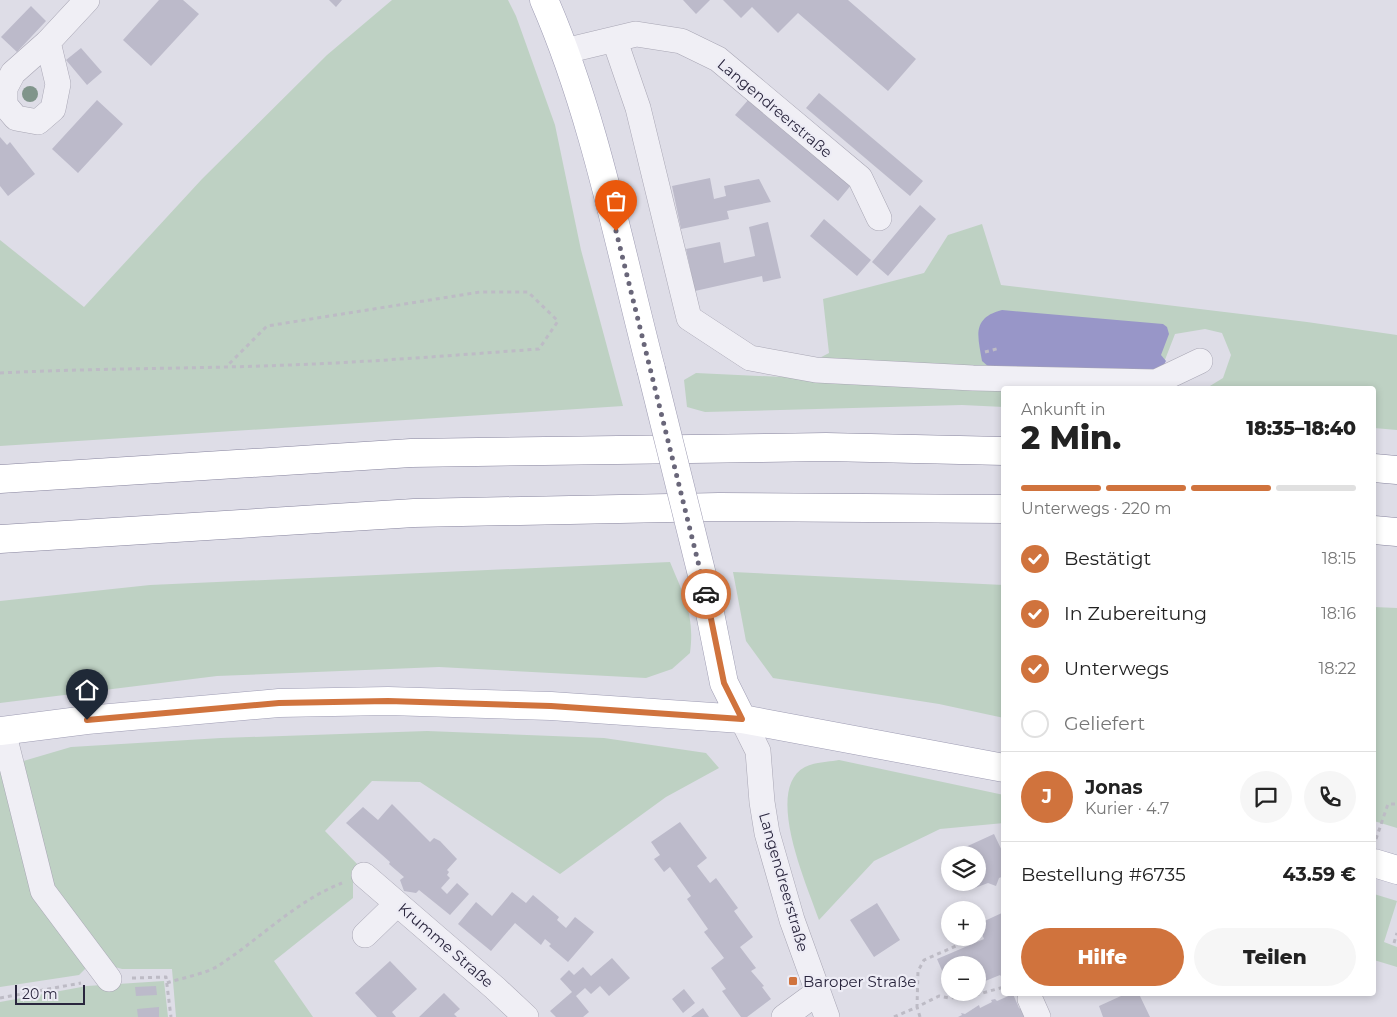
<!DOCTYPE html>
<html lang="de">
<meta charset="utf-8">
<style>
:root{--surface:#fff;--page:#f6f6f6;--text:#222;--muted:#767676;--line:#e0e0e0;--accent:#d0733d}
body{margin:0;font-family:Montserrat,sans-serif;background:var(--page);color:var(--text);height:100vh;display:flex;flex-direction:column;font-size:19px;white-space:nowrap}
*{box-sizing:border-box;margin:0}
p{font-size:16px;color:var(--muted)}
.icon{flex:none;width:28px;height:28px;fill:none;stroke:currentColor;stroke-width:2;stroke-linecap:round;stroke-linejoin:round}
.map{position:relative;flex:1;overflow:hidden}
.panel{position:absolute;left:1001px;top:386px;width:375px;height:610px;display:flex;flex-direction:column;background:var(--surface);border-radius:5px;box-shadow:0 2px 8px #0003}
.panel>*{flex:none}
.fabs{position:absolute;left:941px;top:846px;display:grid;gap:10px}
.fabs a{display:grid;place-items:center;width:45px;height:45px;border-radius:50%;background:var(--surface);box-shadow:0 2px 8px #0003;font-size:25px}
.scale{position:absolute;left:15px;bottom:12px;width:70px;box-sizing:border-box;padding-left:5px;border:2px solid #2a263e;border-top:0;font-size:14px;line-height:18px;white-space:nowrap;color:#2a263e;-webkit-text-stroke:4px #edecf5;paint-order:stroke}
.pin{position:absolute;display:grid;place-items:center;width:42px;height:42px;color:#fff;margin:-51px -21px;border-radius:50% 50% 50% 0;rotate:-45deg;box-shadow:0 0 5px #0007}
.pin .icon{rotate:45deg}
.courier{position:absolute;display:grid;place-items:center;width:50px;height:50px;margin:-25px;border:4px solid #d0733d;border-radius:50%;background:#fff;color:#222;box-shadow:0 1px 6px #0007}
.summary em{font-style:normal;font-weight:800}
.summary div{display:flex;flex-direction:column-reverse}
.summary{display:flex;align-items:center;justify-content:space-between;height:85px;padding:0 20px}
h1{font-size:32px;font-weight:800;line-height:38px}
.bar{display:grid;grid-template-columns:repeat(4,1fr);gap:8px 5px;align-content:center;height:60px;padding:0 20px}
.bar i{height:6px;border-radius:4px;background:var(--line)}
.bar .selected{background:var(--accent)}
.bar p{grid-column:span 4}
.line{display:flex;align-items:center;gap:12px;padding:0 20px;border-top:1px solid var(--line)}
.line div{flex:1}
.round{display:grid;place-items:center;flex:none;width:52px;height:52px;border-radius:26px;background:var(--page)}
ol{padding:0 20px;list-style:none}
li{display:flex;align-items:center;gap:15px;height:55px}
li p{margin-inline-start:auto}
li .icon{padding:5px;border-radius:50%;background:var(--accent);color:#fff;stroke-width:4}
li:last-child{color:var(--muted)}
li i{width:28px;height:28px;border:2px solid var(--line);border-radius:50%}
.action{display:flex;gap:10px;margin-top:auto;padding:10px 20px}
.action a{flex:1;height:58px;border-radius:30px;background:var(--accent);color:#fff;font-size:20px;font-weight:800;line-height:58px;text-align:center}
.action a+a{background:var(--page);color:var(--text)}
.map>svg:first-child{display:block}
</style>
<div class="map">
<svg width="1397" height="1017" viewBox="0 0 1397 1017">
<rect width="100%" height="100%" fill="#dedde7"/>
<path fill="#bed1c3" d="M392,0H508L516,16L555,125L581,250L623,406L0,446V240L84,307L202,179L327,55Z
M982,224L1001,285L1307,322L1397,335V430L1374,428V389H1205L1223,378L1231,355L1222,333L1205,329L1175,334L1161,370L1004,389V407L962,405L705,412L687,407L684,380L696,373L783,377L829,353L823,299L924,273L948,235Z
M670,562C684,596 695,615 690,653L672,669L646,678L439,667L217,676L0,703V601L150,585Z
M733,572L1004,585V718L939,704L773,678L746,641Z
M1374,607L1397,608V828L1374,821Z
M427,731L604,738L706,753L719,768L666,797L560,874L420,782L372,781L325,831L360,867L353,880V898L274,961L313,1017H176L172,969H122L104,964L45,885L20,762L71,747L221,738Z
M839,760L1004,795V823L940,829L874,861L819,920C808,887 763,789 805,767C814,762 829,762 839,760Z
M0,764L39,893L90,964L79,975L0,987Z
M1374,894L1397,901L1384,942L1397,947V967L1374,960Z
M164,981L168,1017H0V1002L87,986Z"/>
<path fill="#9896c8" d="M1002,310L1163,324L1167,327L1169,334L1161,355L1166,361L1161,370L989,367L982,361C978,337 971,318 1002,310Z"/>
<path fill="#bcbaca" d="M159,0H183L199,14L151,66L123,40Z
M329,0H342L336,7Z
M683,0H710L696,14Z
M723,0H848L916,59L888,91L798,13L778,33L752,7L741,18Z
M31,6L46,21L17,52L1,37Z
M81,48L102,72L87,85L66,60Z
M819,93L923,181L910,196L806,108Z
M749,99L852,184L838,201L735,115Z
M97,100L123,124L78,173L52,149Z
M0,137L7,145L10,142L35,174L8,196L0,186Z
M710,178L714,199L726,196L724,186L759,179L771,202L727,211L729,219L681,229L672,186Z
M920,205L936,219L888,276L872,262Z
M824,219L871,260L857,276L810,236Z
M768,222L781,278L763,282L762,276L695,291L686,249L720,242L724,263L755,256L749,227Z
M392,804L430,842L434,838L440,841L457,859L447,870L449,872L447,875L450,878L441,888L447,894L457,883L469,894L450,915L419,890L416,893L404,891L400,880L404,877L389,864L390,862L346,823L363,807L378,820Z
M680,822L707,858L697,866L710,883L716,878L738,908L734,911L753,937L740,947L756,968L751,971L764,986L762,987L771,999L747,1017H741L722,991L726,989L711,968L724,958L704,932L708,929L687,899L691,896L670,867L664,872L654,859L660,855L651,842Z
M994,834L1004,855V876L999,878L996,886L988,883L975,888L973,882H978V855H961L959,850Z
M512,892L526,903L533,895L559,917L557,920L566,928L575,917L594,932L568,962L549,946L551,944L545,939L541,945L515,923L491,951L458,924L476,902L492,916Z
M877,903L900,940L874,957L850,920Z
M1004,912V980L1000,975L978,984V965H950V980L947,982L937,959L984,939L978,924Z
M612,958L630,978L609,996L600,986L591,994L585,988L576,996L589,1012L583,1017H556L550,1011L572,992L560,979L569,970L574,975L583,967L591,976Z
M390,961L417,989L392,1012L396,1017H377L355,993Z
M156,986L157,995L136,996L135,987Z
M684,989L695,1003L683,1013L672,999Z
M444,993L460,1009L454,1014L457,1017H419Z
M1013,994L1019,1008L1026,1011L1029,1017H958L962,1015L961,1013L965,1014L979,1005L980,1008L992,1002L991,1000L995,999L997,1001Z
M1120,994H1139L1150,1017H1103L1099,1006L1121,996Z
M159,1007V1017H138L137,1009Z
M703,1008L709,1017H691Z"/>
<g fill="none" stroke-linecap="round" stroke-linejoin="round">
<defs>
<path id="minor" d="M615,41L638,108L689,318L750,358L816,370L973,378L1156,382L1200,361
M48,42L58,84L53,109L38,122L16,118L5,105V88L13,73L48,42L87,0
M565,51L636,34L681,41L718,59L860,178L879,218
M742,719L758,751L762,802L767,833L792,920L827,1017
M3,731L43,891L109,979
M364,875L495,988L526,1017
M365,935L397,904
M1030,999L1038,1017
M784,1017L818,992"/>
<path id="major" d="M544,0C595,117 619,246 651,369
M704,583L724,683L742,719
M0,731L87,720L279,703L388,701L551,706L742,719L1004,768
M1374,863L1397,870"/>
<path id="highway" d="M1374,468L1397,470
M0,479L411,453L826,447L1004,451
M1374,530L1397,532
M0,539L414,513L719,507L1004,509"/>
</defs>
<use href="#minor" stroke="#a8a6b4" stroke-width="26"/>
<use href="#major" stroke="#9e9cb3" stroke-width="29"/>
<use href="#highway" stroke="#87849e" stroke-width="29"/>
<path stroke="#bdbbc5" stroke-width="3" stroke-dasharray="4 4" stroke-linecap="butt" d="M985,352L1000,348
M0,373C96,368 193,369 289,365C372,362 456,355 539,349L558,321L528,292H480L267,326L227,366
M1376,839L1388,804H1397
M1394,943L1397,933
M132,978L166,977L171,1017
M167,983C184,977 207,974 221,964C262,937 296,901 342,883
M0,998L81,983
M894,1017L917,1007L918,971L924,960L972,939
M920,1017L917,1007L939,996L949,998L972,996L1004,987"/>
<use href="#minor" stroke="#f0eff5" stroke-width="25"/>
<use href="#major" stroke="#fff" stroke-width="28"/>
<use href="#highway" stroke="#fff" stroke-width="28"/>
<defs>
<path id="major-bridge" d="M651,369L704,583"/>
</defs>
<use href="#major-bridge" stroke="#9e9cb3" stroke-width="29" stroke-linecap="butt"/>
<use href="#major-bridge" stroke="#fff" stroke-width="28"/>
</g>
<circle fill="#80958b" cx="30" cy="94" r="8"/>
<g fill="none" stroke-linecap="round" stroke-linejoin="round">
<path stroke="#696679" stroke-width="5" stroke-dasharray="0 9" d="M616,231L706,594"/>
<path stroke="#d0733d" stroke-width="6" d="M87,720L279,703L388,701L551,706L742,719L724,683L706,594"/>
</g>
<rect fill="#d0733d" stroke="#edecf5" stroke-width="2" x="788" y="976" width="10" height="10" rx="2.5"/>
<g text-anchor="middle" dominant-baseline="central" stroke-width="4.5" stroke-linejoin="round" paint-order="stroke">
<g font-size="15" fill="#2a263e" stroke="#edecf5">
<text transform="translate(775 108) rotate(40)">Langendreerstraße</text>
<text transform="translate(784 882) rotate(74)">Langendreerstraße</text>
<text transform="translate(446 945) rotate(41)">Krumme Straße</text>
</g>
<g font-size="15" fill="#2a263e" stroke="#edecf5" text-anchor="start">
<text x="803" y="981">Baroper Straße</text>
</g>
</g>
</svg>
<div class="fabs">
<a><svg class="icon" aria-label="layers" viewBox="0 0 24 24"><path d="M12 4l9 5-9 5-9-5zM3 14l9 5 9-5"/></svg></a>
<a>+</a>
<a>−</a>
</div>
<div class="scale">20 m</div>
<div class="pin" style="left:616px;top:231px;background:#ea580c"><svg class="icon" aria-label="bag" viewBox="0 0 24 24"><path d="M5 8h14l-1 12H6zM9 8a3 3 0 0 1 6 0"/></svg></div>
<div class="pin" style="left:87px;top:720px;background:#1f2937"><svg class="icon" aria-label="home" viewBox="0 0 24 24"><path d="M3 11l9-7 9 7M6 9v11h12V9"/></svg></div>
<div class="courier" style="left:706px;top:594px"><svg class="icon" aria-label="car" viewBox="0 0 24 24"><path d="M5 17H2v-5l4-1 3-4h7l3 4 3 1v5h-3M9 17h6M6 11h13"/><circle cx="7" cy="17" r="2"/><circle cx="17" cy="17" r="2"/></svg></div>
<section class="panel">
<div class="summary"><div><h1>2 Min.</h1><p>Ankunft in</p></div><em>18:35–18:40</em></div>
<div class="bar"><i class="selected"></i><i class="selected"></i><i class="selected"></i><i></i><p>Unterwegs · 220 m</p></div>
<ol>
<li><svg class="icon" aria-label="check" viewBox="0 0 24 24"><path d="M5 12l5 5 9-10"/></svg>Bestätigt<p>18:15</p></li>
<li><svg class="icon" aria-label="check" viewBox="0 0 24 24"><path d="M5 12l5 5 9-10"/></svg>In Zubereitung<p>18:16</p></li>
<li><svg class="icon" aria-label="check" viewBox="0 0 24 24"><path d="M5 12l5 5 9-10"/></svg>Unterwegs<p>18:22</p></li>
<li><i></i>Geliefert</li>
</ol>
<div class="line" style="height:90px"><b class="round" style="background:var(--accent);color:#fff">J</b><div><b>Jonas</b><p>Kurier · 4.7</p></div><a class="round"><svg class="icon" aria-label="chat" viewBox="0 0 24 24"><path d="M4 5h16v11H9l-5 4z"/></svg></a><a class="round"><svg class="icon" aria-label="phone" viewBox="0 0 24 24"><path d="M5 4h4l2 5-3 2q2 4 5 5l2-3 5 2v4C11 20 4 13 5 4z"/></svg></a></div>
<div class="line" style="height:65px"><div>Bestellung #6735</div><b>43.59 €</b></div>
<div class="action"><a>Hilfe</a><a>Teilen</a></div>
</section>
</div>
